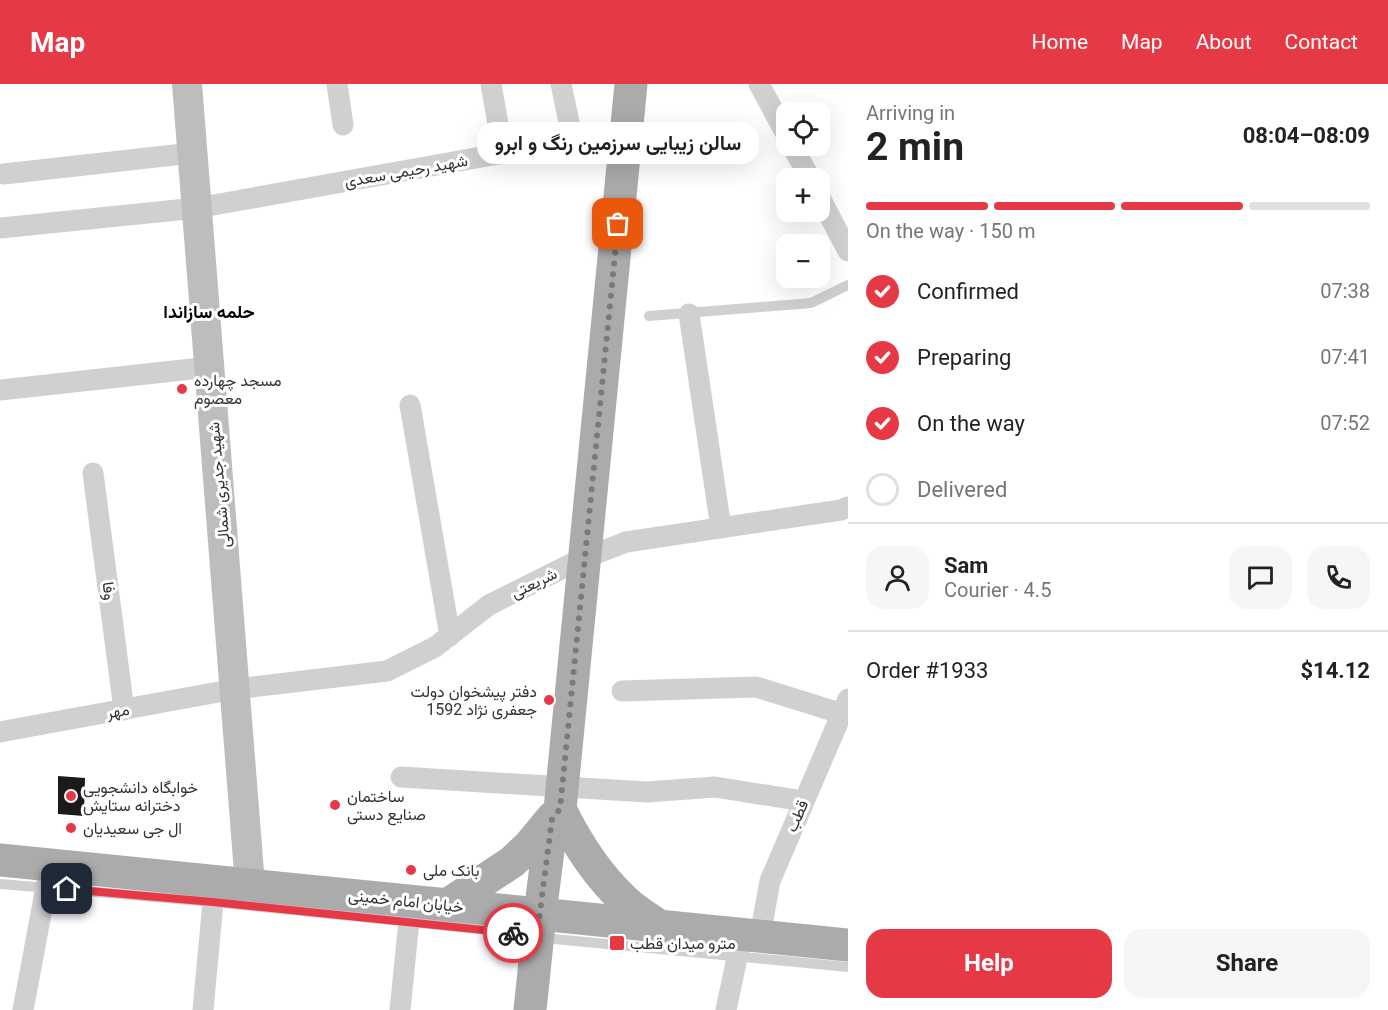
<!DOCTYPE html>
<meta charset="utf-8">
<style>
:root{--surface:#fff;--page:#f6f6f6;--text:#222;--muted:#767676;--line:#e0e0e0;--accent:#e63946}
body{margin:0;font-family:Roboto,Vazirmatn,sans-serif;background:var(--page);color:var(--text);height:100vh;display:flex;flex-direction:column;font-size:22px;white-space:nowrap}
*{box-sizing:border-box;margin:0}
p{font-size:20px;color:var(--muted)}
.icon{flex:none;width:33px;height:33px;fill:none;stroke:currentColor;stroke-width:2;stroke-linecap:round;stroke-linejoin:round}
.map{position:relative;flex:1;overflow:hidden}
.panel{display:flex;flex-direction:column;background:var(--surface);width:540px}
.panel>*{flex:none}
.fabs{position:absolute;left:776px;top:18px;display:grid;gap:12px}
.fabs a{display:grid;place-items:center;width:54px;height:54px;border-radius:12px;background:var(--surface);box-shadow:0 6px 24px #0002;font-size:30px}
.pin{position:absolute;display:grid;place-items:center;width:51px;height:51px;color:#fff;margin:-26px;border-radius:12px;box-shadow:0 3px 9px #0006}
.courier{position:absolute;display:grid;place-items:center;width:60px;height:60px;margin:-30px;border:4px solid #e63946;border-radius:50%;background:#fff;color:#222;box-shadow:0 2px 8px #0007}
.bubble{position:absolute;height:42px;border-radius:18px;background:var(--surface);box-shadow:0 6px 24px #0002;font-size:20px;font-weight:700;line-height:42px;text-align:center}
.summary em{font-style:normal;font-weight:700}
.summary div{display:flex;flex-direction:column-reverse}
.summary{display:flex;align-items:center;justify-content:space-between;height:102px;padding:0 18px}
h1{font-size:39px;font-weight:700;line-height:45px}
.bar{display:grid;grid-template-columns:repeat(4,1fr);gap:9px 6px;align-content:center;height:72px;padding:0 18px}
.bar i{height:8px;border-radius:4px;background:var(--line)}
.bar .active{background:var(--accent)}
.bar p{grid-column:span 4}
.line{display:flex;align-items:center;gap:15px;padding:0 18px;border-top:2px solid var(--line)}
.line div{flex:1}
.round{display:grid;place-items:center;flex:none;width:63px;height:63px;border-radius:18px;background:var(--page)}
ol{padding:0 18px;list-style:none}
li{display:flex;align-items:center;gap:18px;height:66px}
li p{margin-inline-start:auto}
li .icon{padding:6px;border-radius:50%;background:var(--accent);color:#fff;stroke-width:4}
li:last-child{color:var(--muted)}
li i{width:33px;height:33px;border:3px solid var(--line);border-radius:50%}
.primary-button{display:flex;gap:12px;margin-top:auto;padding:12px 18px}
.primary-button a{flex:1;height:69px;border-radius:18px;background:var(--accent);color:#fff;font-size:24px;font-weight:700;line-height:69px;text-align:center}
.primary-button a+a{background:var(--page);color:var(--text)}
header{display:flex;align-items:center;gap:36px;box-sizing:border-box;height:84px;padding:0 30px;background:var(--accent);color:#fff}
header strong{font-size:28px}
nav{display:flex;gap:33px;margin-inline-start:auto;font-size:21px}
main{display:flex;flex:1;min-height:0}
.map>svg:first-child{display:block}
</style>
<header>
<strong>Map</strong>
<nav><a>Home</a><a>Map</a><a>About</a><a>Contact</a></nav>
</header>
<main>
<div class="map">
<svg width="848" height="926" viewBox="0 0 848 926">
<rect width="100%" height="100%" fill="#fff"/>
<path fill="#1a1a1a" d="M58,692L85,694L84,732L58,730Z"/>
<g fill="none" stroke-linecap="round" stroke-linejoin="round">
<path stroke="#d0d0d0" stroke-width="10" d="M649,232L811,219L848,201
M0,800L213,818L537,851L554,855L848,883"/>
<path stroke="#d0d0d0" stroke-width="21" d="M337,0L343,41
M491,0L503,69
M561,0L573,57
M759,0L786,50
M792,62L810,94
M4,90L192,69
M819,112L848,167
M0,144L197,124L615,49
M689,230L721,444
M0,306L210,283
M410,321L450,552
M93,389L124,626
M622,607L756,603L843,630
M0,648L235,605L387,587L435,563L489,521L575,478L626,458L841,426L848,423
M401,693L647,708L715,703L803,717
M760,852L770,797L848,615
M23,926L46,803L53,781
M203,926L213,818
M400,926L411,817
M726,926L742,850"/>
<path stroke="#bdbdbd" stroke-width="30" d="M187,0L250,801"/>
<path stroke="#ababab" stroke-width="33" d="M560,725L631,0
M560,725C576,758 598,792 625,817C635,827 648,834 659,842
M0,776L848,861
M447,821L512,778L529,762L553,733
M530,926L540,830L552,735"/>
</g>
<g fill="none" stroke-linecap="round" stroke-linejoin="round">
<path stroke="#7a7a7a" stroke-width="6" stroke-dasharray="0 10.8" d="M513,849L537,851L552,735L560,725L618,140"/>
<path stroke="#e63946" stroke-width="8" d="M67,805L213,818L513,849"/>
</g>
<g fill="#e63946" stroke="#fff" stroke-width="2">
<circle cx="182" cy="305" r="6"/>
<circle cx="549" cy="616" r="6"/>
<circle cx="71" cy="712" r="6"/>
<circle cx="335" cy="721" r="6"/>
<circle cx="71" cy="744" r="6"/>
<circle cx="411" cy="786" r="6"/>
<rect x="609" y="851" width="16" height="16" rx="3"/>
</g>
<g text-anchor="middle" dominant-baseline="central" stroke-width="6" stroke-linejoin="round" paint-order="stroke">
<g font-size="16" fill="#333" stroke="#fff">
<text transform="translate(406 87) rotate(-10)">شهید رحیمی سعدی</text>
<text transform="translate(219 401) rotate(-95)">شهید جدیری شمالی</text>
<text transform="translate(534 499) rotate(-26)">شریعتی</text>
<text transform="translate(109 507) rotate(83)">وفا</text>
<text transform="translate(118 627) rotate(-10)">مهر</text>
<text transform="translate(797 732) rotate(-67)">قطب</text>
<text transform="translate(406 817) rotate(6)">خیابان امام خمینی</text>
</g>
<g font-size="16" fill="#333" stroke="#fff" text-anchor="start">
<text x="194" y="296">مسجد چهارده<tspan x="194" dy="18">معصوم</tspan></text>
<text x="537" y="607" text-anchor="end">دفتر پیشخوان دولت<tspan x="537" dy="18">1592 جعفری نژاد</tspan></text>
<text x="83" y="703">خوابگاه دانشجویی<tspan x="83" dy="18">دخترانه ستایش</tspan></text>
<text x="347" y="712">ساختمان<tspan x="347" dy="18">صنایع دستی</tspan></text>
<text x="83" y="744">ال جی سعیدیان</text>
<text x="423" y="786">بانک ملی</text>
<text x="630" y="859">مترو میدان قطب</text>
</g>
<g font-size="18" font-weight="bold" fill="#000" stroke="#fff">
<text x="209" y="227">حلمه سازاندا</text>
</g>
</g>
</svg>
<div class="fabs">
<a><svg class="icon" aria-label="locate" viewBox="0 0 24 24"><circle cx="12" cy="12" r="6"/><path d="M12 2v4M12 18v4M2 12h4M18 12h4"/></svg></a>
<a>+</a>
<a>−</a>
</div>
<div class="pin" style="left:618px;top:140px;background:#ea580c"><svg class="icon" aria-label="bag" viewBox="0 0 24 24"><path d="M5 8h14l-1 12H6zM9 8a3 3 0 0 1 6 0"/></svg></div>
<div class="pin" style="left:67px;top:805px;background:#1f2937"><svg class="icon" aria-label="home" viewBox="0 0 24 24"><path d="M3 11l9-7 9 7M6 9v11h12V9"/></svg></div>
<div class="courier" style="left:513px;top:849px"><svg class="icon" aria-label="bike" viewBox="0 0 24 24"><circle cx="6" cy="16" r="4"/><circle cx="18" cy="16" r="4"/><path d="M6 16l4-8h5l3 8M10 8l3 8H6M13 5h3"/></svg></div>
<div class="bubble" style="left:477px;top:38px;width:282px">سالن زیبایی سرزمین رنگ و ابرو</div>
</div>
<section class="panel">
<div class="summary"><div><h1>2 min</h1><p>Arriving in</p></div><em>08:04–08:09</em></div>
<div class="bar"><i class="active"></i><i class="active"></i><i class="active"></i><i></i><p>On the way · 150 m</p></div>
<ol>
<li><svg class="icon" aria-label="check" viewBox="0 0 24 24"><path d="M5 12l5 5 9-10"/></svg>Confirmed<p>07:38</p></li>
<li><svg class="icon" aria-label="check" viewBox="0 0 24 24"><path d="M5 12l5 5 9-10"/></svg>Preparing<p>07:41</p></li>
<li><svg class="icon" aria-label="check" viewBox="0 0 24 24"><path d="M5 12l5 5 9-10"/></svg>On the way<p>07:52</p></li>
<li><i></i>Delivered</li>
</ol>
<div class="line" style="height:108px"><a class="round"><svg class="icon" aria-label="person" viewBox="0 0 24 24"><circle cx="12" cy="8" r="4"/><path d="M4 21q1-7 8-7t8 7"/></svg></a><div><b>Sam</b><p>Courier · 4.5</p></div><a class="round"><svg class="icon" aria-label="chat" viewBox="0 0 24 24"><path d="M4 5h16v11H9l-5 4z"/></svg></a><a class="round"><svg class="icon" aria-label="phone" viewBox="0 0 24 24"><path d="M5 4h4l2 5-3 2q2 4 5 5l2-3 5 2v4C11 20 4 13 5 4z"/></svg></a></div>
<div class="line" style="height:78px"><div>Order #1933</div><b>$14.12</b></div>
<div class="primary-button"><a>Help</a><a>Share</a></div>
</section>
</main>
